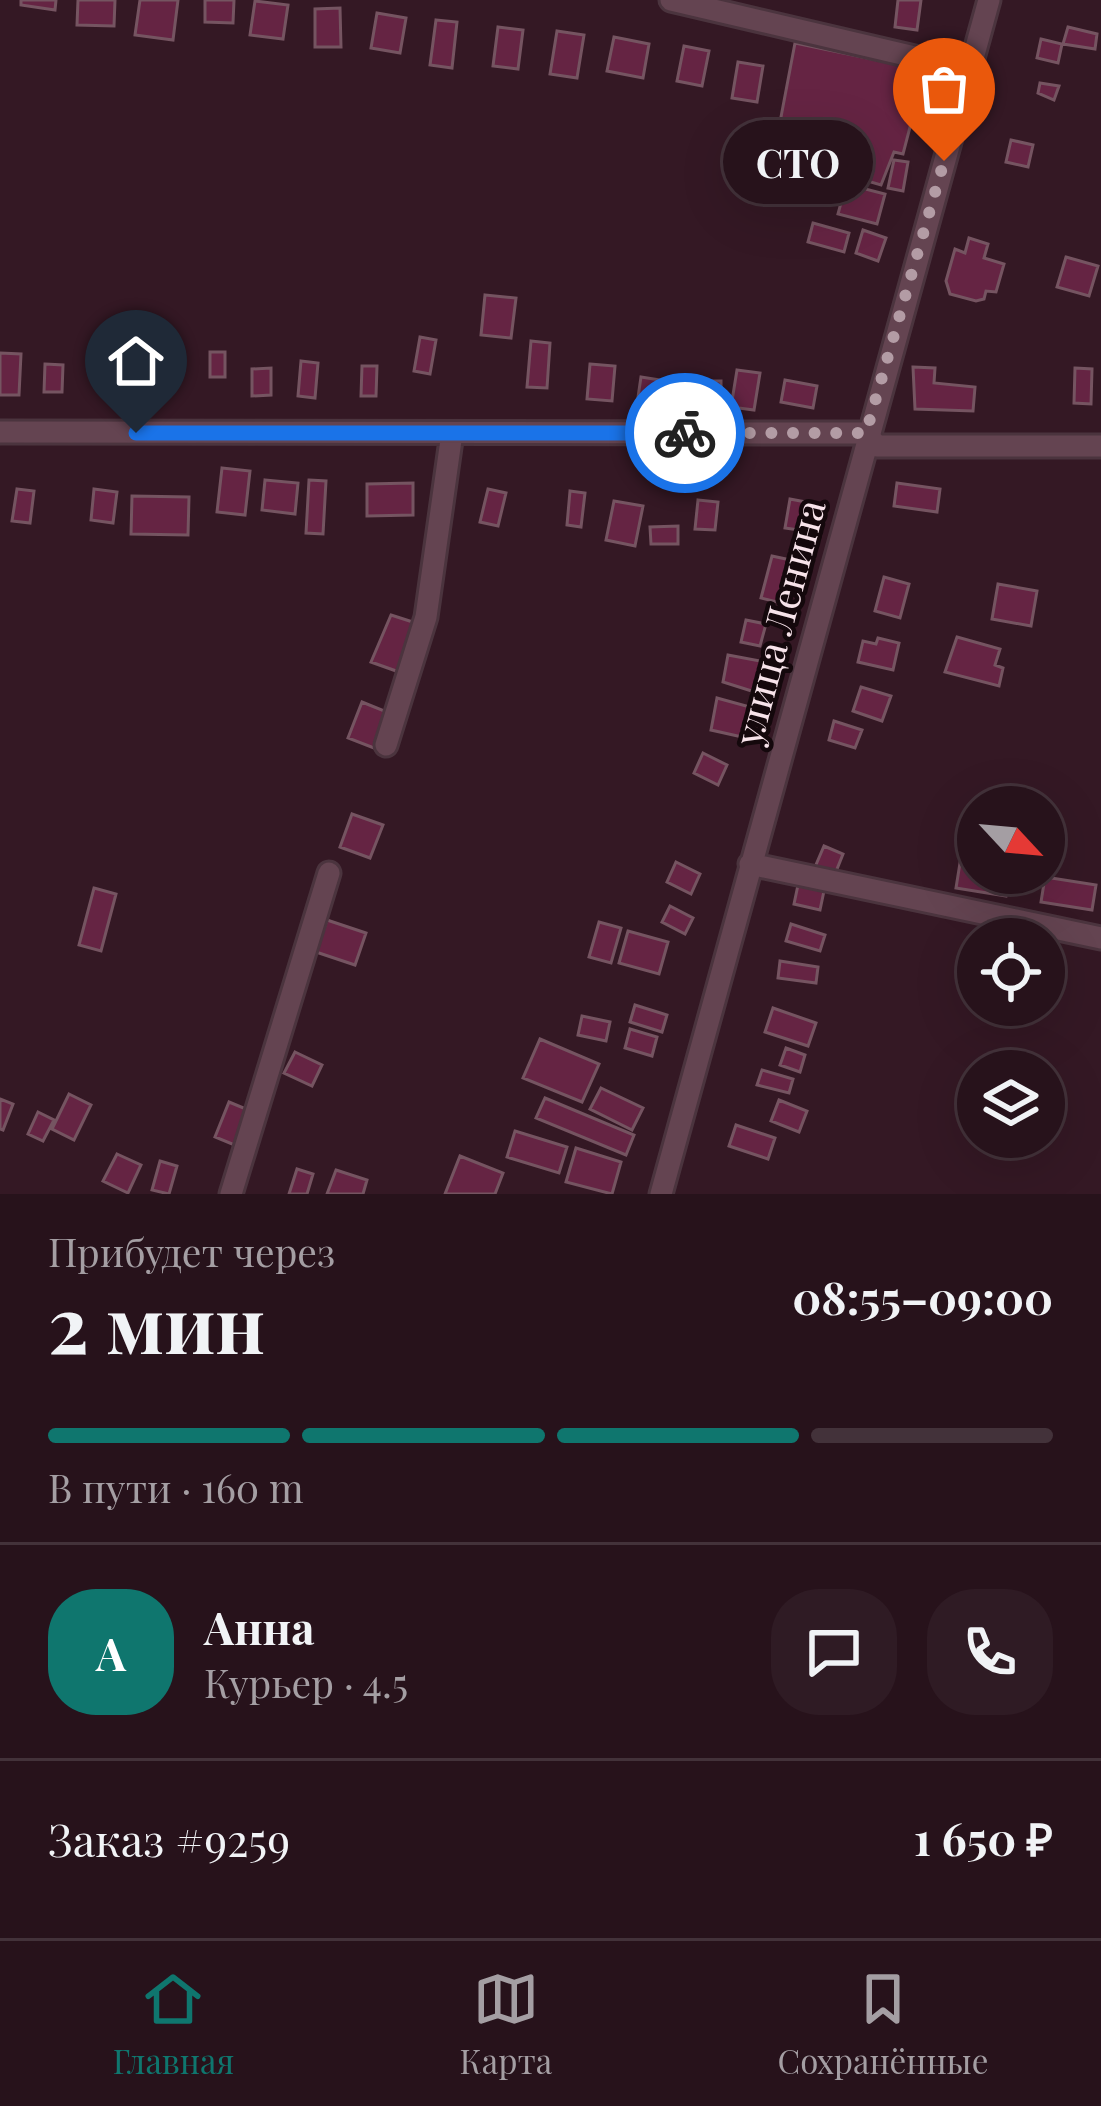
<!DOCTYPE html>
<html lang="ru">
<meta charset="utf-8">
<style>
:root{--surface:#27121b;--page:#2f1b24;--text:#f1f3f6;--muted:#a49ea3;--line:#43323a;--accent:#0f766e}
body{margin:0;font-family:"Playfair Display",serif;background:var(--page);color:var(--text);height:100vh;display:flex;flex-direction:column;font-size:45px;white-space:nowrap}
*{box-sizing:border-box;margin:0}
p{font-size:39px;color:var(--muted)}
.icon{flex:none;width:66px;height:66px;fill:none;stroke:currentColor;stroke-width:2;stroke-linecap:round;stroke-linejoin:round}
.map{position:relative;height:1194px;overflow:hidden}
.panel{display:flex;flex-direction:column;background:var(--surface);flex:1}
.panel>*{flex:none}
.needle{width:78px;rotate:116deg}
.tools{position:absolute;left:957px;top:786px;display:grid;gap:24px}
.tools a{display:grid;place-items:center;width:108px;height:108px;border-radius:50%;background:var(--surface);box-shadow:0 12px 48px #0002,0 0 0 3px var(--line);font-size:60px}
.pin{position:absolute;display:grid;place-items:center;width:102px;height:102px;color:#fff;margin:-123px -51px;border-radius:50% 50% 50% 0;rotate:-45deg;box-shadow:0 0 12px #0007}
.pin .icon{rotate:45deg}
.courier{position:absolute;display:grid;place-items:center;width:120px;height:120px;margin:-60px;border:9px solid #1a73e8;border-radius:50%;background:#fff;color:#222;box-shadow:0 3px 15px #0007}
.bubble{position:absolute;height:84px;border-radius:42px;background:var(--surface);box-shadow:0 12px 48px #0002,0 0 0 3px var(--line);font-size:39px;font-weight:700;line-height:84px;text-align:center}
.head em{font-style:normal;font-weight:700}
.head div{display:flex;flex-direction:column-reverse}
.head{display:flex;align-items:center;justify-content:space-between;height:204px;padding:0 48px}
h1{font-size:78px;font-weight:700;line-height:90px}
.bar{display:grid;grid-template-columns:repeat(4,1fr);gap:18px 12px;align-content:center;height:144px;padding:0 48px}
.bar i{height:15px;border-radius:9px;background:var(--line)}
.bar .current{background:var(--accent)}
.bar p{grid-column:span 4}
.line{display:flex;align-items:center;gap:30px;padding:0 48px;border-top:3px solid var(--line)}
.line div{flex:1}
.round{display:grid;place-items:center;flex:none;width:126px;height:126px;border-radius:48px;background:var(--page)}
.tab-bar{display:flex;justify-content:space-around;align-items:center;height:168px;border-top:3px solid var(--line);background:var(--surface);font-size:33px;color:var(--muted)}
.tab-bar a{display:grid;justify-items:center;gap:6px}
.tab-bar .current{color:var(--accent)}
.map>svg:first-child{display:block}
</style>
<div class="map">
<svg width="1101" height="1194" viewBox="0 0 1101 1194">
<rect width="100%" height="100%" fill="#341824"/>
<path fill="#652443" stroke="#755461" stroke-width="3" d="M21,0H56L55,10L21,5Z
M78,0H115L114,26L77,25Z
M140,0H178L173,40L135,35Z
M205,0H234L233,23L205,22Z
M898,0H921L917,30L895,27Z
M255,1L288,5L283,39L250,35Z
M340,8L341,47H315V9Z
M377,13L406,18L400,53L371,48Z
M436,20L457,22L452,68L430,65Z
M498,27L523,30L518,69L493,66Z
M1068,27L1097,34L1095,49L1063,44Z
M557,31L584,35L577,78L550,74Z
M614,37L649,44L643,78L607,71Z
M1041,39L1062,44L1058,63L1037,58Z
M795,43L925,70L903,154L894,152L881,185L774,154Z
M684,46L709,51L702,86L677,81Z
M738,62L763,66L757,102L732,98Z
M1040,83L1059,86L1054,100L1038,93Z
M1011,140L1033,145L1028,167L1006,162Z
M894,160L908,162L903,191L888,188Z
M846,184L885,194L877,224L838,214Z
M813,223L849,233L844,252L808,242Z
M863,230L886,238L878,261L856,253Z
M969,238L988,244L984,258L1004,264L996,292L986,291L984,299L976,301L950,294L946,281L955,249L965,253Z
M1066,257L1098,266L1089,296L1057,287Z
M485,295L516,298L511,338L481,335Z
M420,337L436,340L430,374L414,371Z
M531,341L550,343L547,388L527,387Z
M210,352H225V377H210Z
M0,353L21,354L19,395H0Z
M301,361L318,363L315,398L298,396Z
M98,362L117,363L116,390L97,389Z
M45,364L63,365L62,392H44Z
M590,364L615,366L612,401L587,399Z
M151,365L170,366L168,394L149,393Z
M362,366H377L376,396H361Z
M913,367L935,368L934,383L975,387L973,411L915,409Z
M271,368V395L252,396V369Z
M1075,368L1092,369L1091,404L1074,403Z
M737,370L760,373L754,410L731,407Z
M641,377L660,380L656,407L637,404Z
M785,380L817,386L813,408L781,402Z
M699,381H721V413H699Z
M222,468L250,471L245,515L217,512Z
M265,480L298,483L295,514L262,510Z
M309,480L326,481L323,534L306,533Z
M413,483V515L367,516V484Z
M897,483L940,489L937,512L894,506Z
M17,489L34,491L30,523L12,521Z
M94,489L117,492L113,523L91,520Z
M488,489L506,493L498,526L480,522Z
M570,491L585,493L581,527L567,525Z
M132,496L189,497L188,535L131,534Z
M790,499L811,503L806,531L785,528Z
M698,500L718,502L715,530L695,529Z
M614,501L643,506L635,546L606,540Z
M678,526V544H651L650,527Z
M772,556L795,561L785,604L761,598Z
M884,577L909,584L900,618L875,611Z
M998,584L1037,591L1031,626L992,619Z
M391,615L419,624L399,672L371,662Z
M746,620L766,624L760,646L741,642Z
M957,637L1000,649L995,665L1003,668L999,686L945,672Z
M878,638L899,643L893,670L858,662L863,641L876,644Z
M728,655L765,662L758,693L723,682Z
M861,687L891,696L882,721L853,711Z
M717,698L750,707L742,737L711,730Z
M362,702L387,712L374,748L348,738Z
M834,721L862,730L855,748L829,740Z
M703,753L727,765L718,785L694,773Z
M352,814L383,825L370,858L340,847Z
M824,846L843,854L835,874L815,867Z
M676,862L700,874L691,894L667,882Z
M960,863L978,866V873H1010L1006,896L956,888Z
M1045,877L1096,885L1092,910L1041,902Z
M798,885L824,891L820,910L794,904Z
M94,888L116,894L101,951L79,945Z
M670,906L693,918L685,934L662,922Z
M327,920L366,933L355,965L316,952Z
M599,922L621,928L611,963L589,957Z
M791,924L825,935L820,951L786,941Z
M628,931L668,942L659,974L619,963Z
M780,961L818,967L816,983L778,978Z
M635,1005L667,1015L662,1032L630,1022Z
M773,1008L816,1023L808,1046L765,1032Z
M582,1016L610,1022L606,1041L578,1035Z
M630,1029L657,1037L652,1056L625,1048Z
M540,1039L599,1064L582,1102L523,1078Z
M786,1048L805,1055L800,1072L780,1065Z
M295,1052L322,1065L312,1086L284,1073Z
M762,1070L793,1079L789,1093L757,1085Z
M601,1088L643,1108L632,1130L590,1109Z
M69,1094L91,1105L74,1140L52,1129Z
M545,1098L634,1135L626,1155L536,1118Z
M0,1099L13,1104L3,1130L0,1129Z
M779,1100L807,1111L799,1132L771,1121Z
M229,1102L251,1111L237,1146L215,1137Z
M38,1112L54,1120L43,1141L28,1134Z
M736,1125L775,1138L768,1159L729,1146Z
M515,1131L567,1147L559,1173L507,1157Z
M576,1148L621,1162L612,1194L566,1182Z
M117,1154L141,1165L128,1193L103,1181Z
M460,1156L503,1173L495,1194H445Z
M160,1161L177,1166L169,1194L152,1190Z
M297,1169L313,1174L307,1194H289Z
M336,1170L367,1180L363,1194H327Z"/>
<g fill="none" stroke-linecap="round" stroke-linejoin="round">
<defs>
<path id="minor" d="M671,0L970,70
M0,432L866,433L877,446H1101
M386,745L426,617L452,433
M750,864L1101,938
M231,1194L329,873
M661,1194L989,0"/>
</defs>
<use href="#minor" stroke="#4b343e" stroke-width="27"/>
<use href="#minor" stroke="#644451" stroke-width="21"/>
</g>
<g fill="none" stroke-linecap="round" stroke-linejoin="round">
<path stroke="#b39ca5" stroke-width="12" stroke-dasharray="0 21.6" d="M685,433H866L944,161"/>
<path stroke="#1a73e8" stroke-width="15" d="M136,433H685"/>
</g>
<g text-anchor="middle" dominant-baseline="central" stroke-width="9" stroke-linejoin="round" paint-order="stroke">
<g font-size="39" fill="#f7e3ea" stroke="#14080c">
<text transform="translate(778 622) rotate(-75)">улица Ленина</text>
</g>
</g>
</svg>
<div class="tools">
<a><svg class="needle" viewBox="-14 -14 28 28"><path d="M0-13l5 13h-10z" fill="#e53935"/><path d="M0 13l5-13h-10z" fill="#a49ea3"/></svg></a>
<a><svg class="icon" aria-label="locate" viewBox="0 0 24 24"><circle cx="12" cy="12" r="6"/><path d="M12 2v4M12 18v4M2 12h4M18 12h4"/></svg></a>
<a><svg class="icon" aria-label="layers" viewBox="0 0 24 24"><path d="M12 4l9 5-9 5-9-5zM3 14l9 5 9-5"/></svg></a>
</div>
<div class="pin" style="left:944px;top:161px;background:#ea580c"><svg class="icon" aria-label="bag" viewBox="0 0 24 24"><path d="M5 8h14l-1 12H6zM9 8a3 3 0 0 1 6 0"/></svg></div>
<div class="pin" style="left:136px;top:433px;background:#1f2937"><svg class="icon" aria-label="home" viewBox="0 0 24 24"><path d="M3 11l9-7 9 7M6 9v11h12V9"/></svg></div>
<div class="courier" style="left:685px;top:433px"><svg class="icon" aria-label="bike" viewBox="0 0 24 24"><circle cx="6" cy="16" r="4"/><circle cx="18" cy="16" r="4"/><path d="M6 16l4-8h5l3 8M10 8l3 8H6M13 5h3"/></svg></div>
<div class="bubble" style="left:723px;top:120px;width:150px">СТО</div>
</div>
<section class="panel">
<div class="head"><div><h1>2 мин</h1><p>Прибудет через</p></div><em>08:55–09:00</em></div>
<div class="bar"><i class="current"></i><i class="current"></i><i class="current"></i><i></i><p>В пути · 160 m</p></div>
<div class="line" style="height:216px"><b class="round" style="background:var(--accent);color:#fff">А</b><div><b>Анна</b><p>Курьер · 4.5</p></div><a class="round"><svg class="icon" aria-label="chat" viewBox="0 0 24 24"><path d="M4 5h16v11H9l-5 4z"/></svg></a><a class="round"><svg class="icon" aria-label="phone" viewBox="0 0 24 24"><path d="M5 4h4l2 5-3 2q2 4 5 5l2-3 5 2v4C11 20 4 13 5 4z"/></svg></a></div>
<div class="line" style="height:156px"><div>Заказ #9259</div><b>1 650 ₽</b></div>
</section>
<nav class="tab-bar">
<a class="current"><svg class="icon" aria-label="home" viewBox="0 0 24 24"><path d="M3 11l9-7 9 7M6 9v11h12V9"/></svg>Главная</a>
<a><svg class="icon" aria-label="map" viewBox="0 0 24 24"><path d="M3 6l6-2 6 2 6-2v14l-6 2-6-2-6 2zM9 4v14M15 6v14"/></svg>Карта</a>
<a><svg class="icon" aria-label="saved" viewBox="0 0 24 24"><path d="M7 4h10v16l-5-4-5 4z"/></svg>Сохранённые</a>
</nav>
